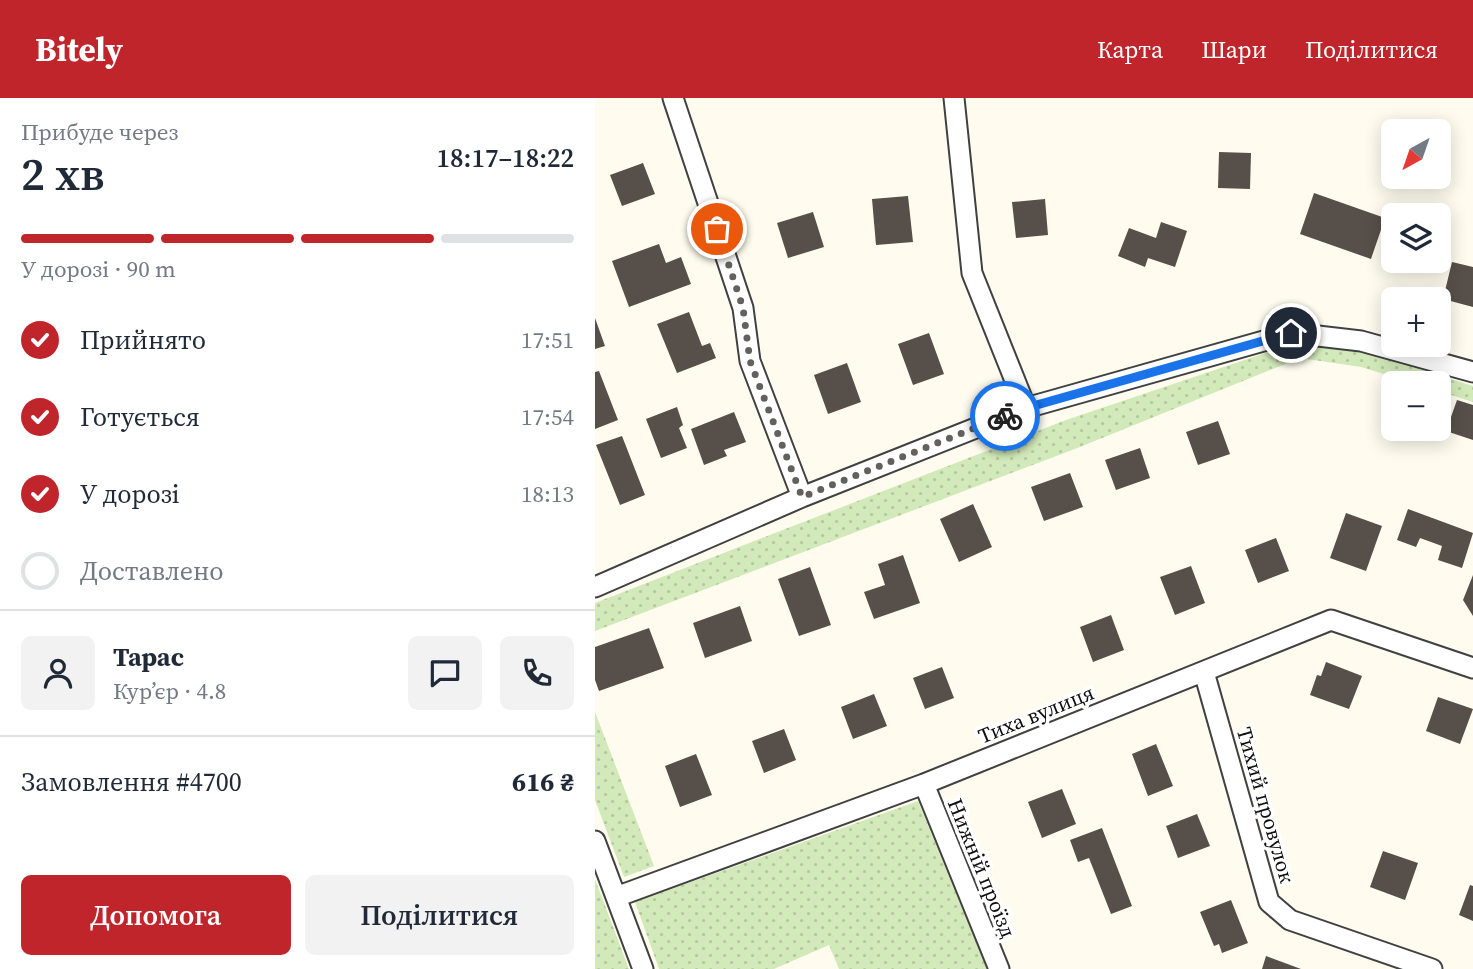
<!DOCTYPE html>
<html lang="uk">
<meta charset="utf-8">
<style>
:root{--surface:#fff;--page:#f2f2f3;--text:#1f2937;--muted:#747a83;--line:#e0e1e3;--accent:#c0252c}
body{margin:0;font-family:"Source Serif 4",serif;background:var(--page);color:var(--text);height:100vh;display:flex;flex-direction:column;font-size:26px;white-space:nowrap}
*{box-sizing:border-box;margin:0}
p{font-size:23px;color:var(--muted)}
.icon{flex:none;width:38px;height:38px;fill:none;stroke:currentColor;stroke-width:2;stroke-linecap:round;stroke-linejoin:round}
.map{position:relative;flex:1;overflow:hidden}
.drawer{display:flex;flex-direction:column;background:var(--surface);width:595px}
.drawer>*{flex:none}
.needle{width:46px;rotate:220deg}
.tools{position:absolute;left:786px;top:21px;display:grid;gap:14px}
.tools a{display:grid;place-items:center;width:70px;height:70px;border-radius:10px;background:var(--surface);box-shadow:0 4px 18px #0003;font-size:35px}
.pin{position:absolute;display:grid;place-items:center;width:60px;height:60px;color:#fff;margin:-30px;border:4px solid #fff;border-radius:50%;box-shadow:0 2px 7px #0007}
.courier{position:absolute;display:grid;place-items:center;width:70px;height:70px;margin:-35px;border:5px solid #1a73e8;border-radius:50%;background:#fff;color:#222;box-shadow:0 2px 9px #0007}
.head em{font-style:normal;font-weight:600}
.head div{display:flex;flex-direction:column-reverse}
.head{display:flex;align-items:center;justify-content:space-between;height:119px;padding:0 21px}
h1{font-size:46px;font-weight:600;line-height:52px}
.bar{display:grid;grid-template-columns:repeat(4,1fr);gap:10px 7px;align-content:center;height:84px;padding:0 21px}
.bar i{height:9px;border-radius:5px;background:var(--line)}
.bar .on{background:var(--accent)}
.bar p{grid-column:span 4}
.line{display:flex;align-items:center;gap:18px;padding:0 21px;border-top:2px solid var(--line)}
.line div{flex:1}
.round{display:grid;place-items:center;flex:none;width:74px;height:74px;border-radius:10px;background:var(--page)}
ol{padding:0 21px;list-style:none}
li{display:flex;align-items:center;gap:21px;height:77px}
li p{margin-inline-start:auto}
li .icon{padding:7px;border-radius:50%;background:var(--accent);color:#fff;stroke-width:4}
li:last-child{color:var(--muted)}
li i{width:38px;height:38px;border:4px solid var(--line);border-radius:50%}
.action{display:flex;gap:14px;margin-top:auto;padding:14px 21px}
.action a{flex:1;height:80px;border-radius:10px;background:var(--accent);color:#fff;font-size:28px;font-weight:600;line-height:80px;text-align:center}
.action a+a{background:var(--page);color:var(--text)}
header{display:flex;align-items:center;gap:42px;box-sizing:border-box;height:98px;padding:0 35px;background:var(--accent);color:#fff}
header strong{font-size:33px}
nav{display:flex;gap:38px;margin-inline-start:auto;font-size:24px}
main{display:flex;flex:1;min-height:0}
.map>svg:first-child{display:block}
</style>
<header>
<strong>Bitely</strong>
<nav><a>Карта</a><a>Шари</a><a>Поділитися</a></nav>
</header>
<main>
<section class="drawer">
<div class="head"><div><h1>2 хв</h1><p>Прибуде через</p></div><em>18:17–18:22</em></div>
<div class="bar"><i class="on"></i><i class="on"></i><i class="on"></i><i></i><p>У дорозі · 90 m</p></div>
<ol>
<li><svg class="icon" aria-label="check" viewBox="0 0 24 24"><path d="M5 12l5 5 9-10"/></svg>Прийнято<p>17:51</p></li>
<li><svg class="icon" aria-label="check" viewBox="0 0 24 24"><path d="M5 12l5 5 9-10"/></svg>Готується<p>17:54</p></li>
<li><svg class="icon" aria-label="check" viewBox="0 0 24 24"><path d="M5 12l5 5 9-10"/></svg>У дорозі<p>18:13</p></li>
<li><i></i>Доставлено</li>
</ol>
<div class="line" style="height:126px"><a class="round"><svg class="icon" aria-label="person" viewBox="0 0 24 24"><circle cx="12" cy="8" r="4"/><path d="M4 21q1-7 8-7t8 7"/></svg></a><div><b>Тарас</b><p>Кур’єр · 4.8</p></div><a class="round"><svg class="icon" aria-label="chat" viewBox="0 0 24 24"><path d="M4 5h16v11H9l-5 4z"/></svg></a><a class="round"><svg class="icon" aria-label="phone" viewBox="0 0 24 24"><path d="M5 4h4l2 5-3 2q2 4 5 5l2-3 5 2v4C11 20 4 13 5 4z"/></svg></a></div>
<div class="line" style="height:91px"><div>Замовлення #4700</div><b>616 ₴</b></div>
<div class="action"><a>Допомога</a><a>Поділитися</a></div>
</section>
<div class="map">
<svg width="878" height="871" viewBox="0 0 878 871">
<defs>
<pattern id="grass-dots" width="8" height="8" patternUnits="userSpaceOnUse" patternTransform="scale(1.75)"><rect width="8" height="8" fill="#d2eab9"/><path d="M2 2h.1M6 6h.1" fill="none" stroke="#b3c89e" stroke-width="1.8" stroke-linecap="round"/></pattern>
</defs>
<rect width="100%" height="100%" fill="#fffcef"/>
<path fill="url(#grass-dots)" d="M697,246L768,253L878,288V304L844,293V285H818L766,269L705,260L480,351L0,533V505L471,322Z
M0,614L59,768L29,779L0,702Z
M323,703L392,871H244L234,847L179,871H64L40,804Z
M0,781L34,871H0Z"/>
<path fill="#574f4a" d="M624,54L656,55L655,91L623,90Z
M48,65L60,96L27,108L15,77Z
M719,95L790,120L776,161L705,136Z
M313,98L318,144L281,147L277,101Z
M450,101L453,137L421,140L417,104Z
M218,114L229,149L193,160L182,125Z
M566,124L592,133L580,169L553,160L550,169L523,158L534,130L561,140Z
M64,146L71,165L86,159L96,186L34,209L17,163Z
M857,164L878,169V209L848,201Z
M94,214L107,248L115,245L121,260L82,275L62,226Z
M0,220L10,248L0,251Z
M334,235L349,276L318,287L303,246Z
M252,265L266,304L233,316L219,277Z
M4,273L23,322L0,331V274Z
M862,302L878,307V342L851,333Z
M82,309L88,327L84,330L92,350L66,360L51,321Z
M139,314L151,344L129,352L132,358L109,367L96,331Z
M623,323L635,356L603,367L591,334Z
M27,338L50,397L25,407L1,347Z
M545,350L555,380L521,392L510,362Z
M475,375L488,409L449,423L436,389Z
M378,406L397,449L364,464L345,421Z
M813,411L878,435L867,470L843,462L847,448L825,440L821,449L802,442Z
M751,415L787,428L771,473L735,460Z
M681,440L694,473L663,485L650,452Z
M308,457L325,505L279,521L269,494L290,487L283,466Z
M596,468L610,505L580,517L565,479Z
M215,469L236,527L204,538L183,481Z
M878,477V518L868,502Z
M145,508L157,543L110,560L98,525Z
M516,517L529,552L498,564L485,529Z
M54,530L69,570L4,593L0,582V549Z
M731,564L767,578L754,611L715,597L722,577L726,578Z
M347,569L359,600L330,611L318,580Z
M279,596L292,628L258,641L246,609Z
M843,599L878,611L865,646L831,633Z
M189,631L201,662L169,675L157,643Z
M561,646L578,688L553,698L537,656Z
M101,656L117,697L85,709L70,668Z
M467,691L481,726L447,740L433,704Z
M602,716L615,748L583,760L571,728Z
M507,730L537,808L516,816L494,760L483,764L475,742Z
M788,753L823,765L810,802L775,789Z
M875,787L878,788V823L864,817Z
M636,802L653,845L627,855L624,846L619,848L605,814Z
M671,858L706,871H667Z"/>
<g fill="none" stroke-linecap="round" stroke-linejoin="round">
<defs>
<path id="street" d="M78,0L148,210L155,263L207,399
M359,0L377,175L431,310
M0,489L207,399L431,310L697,235L766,243L878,274
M609,574L674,804L695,822L837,871
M329,686L404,871
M0,743L48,871
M21,799L329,686L736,522L878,570"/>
</defs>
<use href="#street" stroke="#414141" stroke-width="23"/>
<use href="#street" stroke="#fff" stroke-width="19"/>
</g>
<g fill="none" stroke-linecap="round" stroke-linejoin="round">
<path stroke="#62615d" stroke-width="7" stroke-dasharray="0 12.6" d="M122,131L148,210L155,263L207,399L410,318"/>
<path stroke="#1a73e8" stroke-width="9" d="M410,318L431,310L696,235"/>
</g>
<g text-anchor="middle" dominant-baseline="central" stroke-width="7" stroke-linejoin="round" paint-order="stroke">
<g font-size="21" fill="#0e0e0e" stroke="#fff">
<text transform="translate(441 616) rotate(-22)">Тиха вулиця</text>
<text transform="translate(671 707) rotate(74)">Тихий провулок</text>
<text transform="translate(387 770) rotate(68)">Нижній проїзд</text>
</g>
</g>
</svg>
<div class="tools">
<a><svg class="needle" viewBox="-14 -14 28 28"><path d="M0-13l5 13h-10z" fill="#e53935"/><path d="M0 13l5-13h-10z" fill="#747a83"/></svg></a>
<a><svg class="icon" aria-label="layers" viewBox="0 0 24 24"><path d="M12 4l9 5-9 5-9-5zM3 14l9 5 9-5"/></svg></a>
<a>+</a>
<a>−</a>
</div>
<div class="pin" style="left:122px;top:131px;background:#ea580c"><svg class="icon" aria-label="bag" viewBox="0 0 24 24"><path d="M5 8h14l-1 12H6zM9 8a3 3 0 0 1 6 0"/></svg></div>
<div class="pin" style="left:696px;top:235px;background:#1f2937"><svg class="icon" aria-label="home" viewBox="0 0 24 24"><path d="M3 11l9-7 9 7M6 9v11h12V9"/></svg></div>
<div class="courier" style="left:410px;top:318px"><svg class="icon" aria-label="bike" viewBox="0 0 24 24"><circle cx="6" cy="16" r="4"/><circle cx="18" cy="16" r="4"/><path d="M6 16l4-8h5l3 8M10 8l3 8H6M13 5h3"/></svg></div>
</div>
</main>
